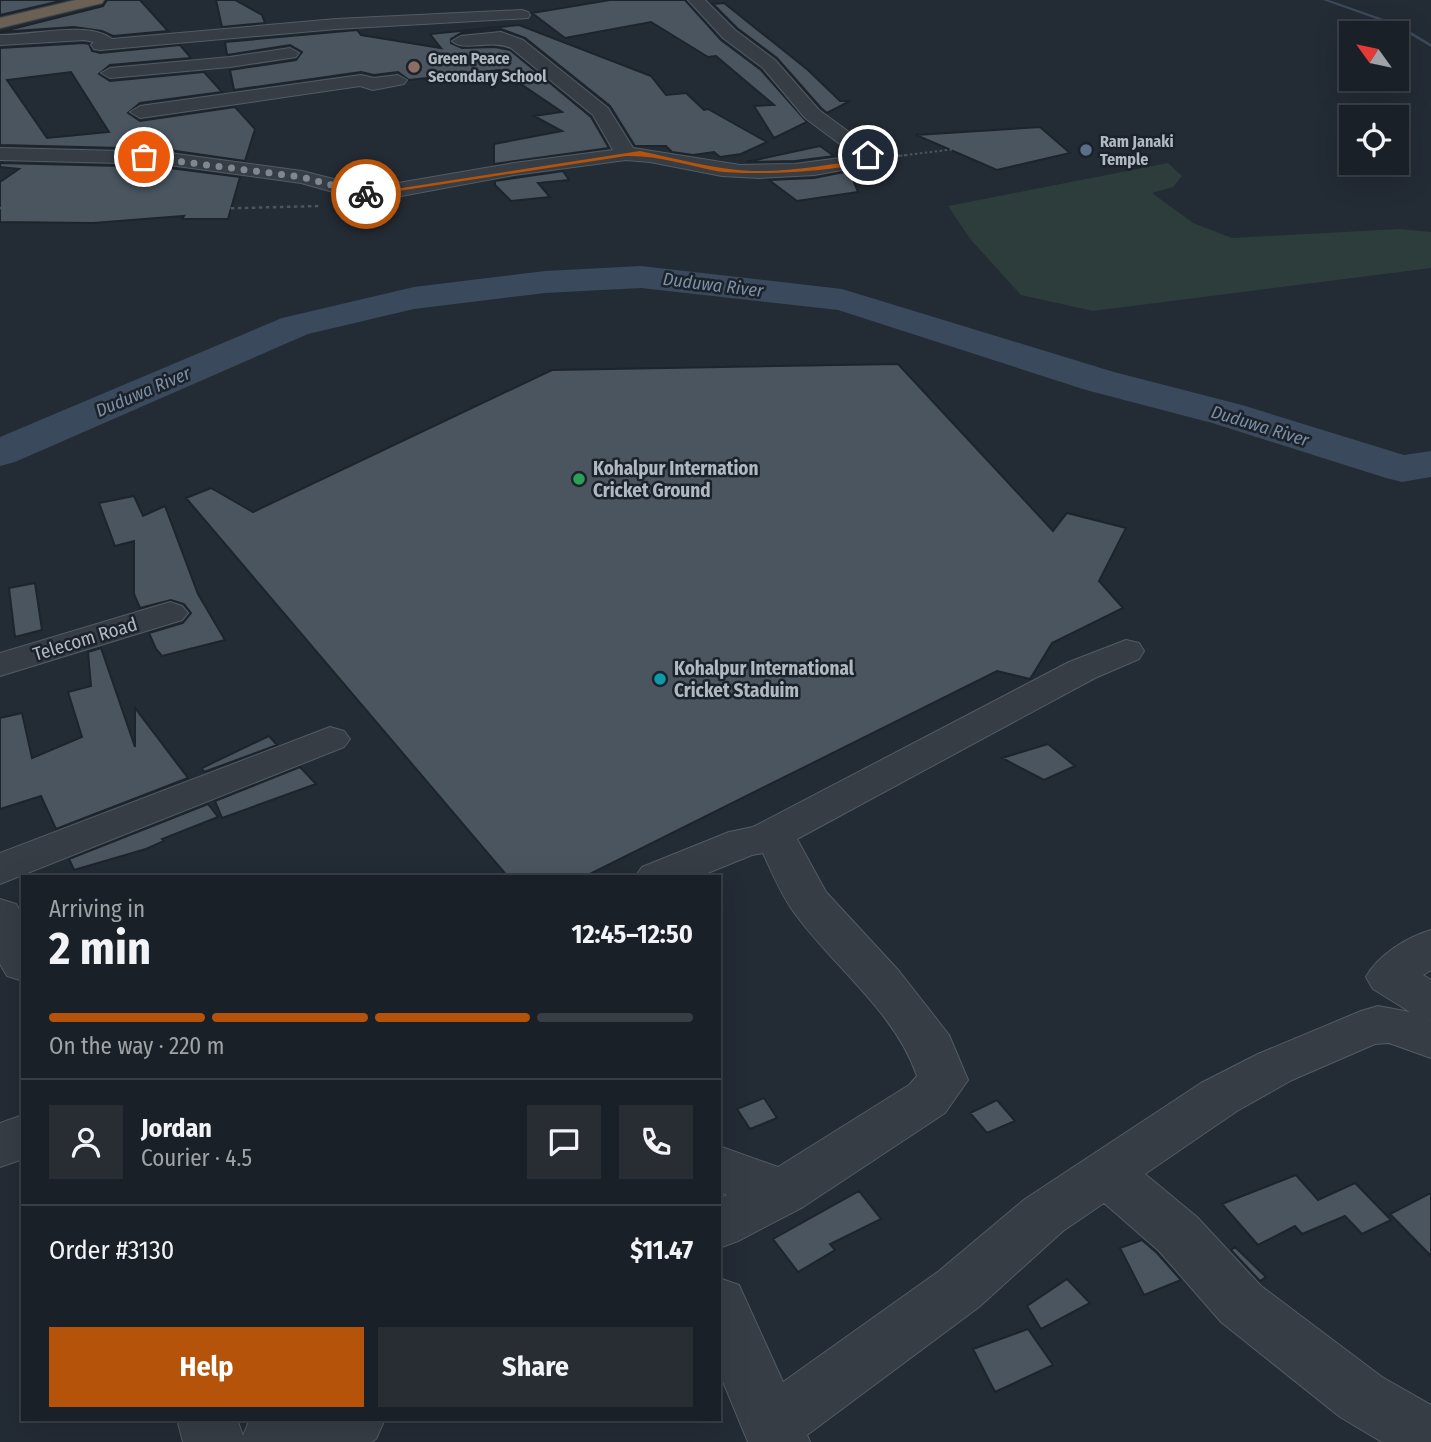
<!DOCTYPE html>
<meta charset="utf-8">
<style>
:root{--surface:#1a2027;--page:#272d33;--text:#f1f3f6;--muted:#9fa3a7;--line:#383e44;--accent:#b45309}
body{margin:0;font-family:"Fira Sans Condensed",sans-serif;background:var(--page);color:var(--text);height:100vh;display:flex;flex-direction:column;font-size:26px;white-space:nowrap}
*{box-sizing:border-box;margin:0}
p{font-size:23px;color:var(--muted)}
.icon{flex:none;width:38px;height:38px;fill:none;stroke:currentColor;stroke-width:2;stroke-linecap:round;stroke-linejoin:round}
.map{position:relative;flex:1;overflow:hidden}
.details{position:absolute;left:21px;top:875px;width:700px;height:546px;display:flex;flex-direction:column;background:var(--surface);border-radius:0px;box-shadow:0 7px 28px #0002,0 0 0 2px var(--line)}
.details>*{flex:none}
.needle{width:46px;rotate:303deg}
.controls{position:absolute;left:1339px;top:21px;display:grid;gap:14px}
.controls a{display:grid;place-items:center;width:70px;height:70px;border-radius:0px;background:var(--surface);box-shadow:0 7px 28px #0002,0 0 0 2px var(--line);font-size:35px}
.pin{position:absolute;display:grid;place-items:center;width:60px;height:60px;color:#fff;margin:-30px;border:4px solid #fff;border-radius:50%;box-shadow:0 2px 7px #0007}
.courier{position:absolute;display:grid;place-items:center;width:70px;height:70px;margin:-35px;border:5px solid #b45309;border-radius:50%;background:#fff;color:#222;box-shadow:0 2px 9px #0007}
.head em{font-style:normal;font-weight:700}
.head div{display:flex;flex-direction:column-reverse}
.head{display:flex;align-items:center;justify-content:space-between;height:119px;padding:0 28px}
h1{font-size:46px;font-weight:700;line-height:52px}
.bar{display:grid;grid-template-columns:repeat(4,1fr);gap:10px 7px;align-content:center;height:84px;padding:0 28px}
.bar i{height:9px;border-radius:5px;background:var(--line)}
.bar .on{background:var(--accent)}
.bar p{grid-column:span 4}
.line{display:flex;align-items:center;gap:18px;padding:0 28px;border-top:2px solid var(--line)}
.line div{flex:1}
.round{display:grid;place-items:center;flex:none;width:74px;height:74px;border-radius:0px;background:var(--page)}
.action{display:flex;gap:14px;margin-top:auto;padding:14px 28px}
.action a{flex:1;height:80px;border-radius:0px;background:var(--accent);color:#fff;font-size:28px;font-weight:700;line-height:80px;text-align:center}
.action a+a{background:var(--page);color:var(--text)}
.map>svg:first-child{display:block}
</style>
<div class="map">
<svg width="1431" height="1442" viewBox="0 0 1431 1442">
<rect width="100%" height="100%" fill="#232b34"/>
<path fill="#2c3d3c" d="M1168,163L1182,176L1173,187L1152,193L1193,223L1232,238L1400,229L1431,232V268L1093,311L1021,295L971,240L948,206Z"/>
<g fill="none" stroke-linecap="round" stroke-linejoin="round">
<path fill="#3a495c" fill-rule="evenodd" d="M1323,0H1329L1398,24L1431,44V47L1396,26Z"/>
<path fill="#3a495c" fill-rule="evenodd" d="M641,266L842,289L1114,372L1242,405L1404,455L1431,451V477L1402,482L1386,478L1212,423L1086,390L838,310L641,288L545,293L414,309L308,334L15,462L0,466V437L282,318L414,287L545,271Z"/>
</g>
<path fill="#4b5560" stroke="#1d242c" stroke-width="2" fill-rule="evenodd" d="M0,0H65L0,15Z
M107,0H140L168,31L113,36L102,31L74,27L0,32L103,6Z
M216,0H235L262,15L265,23L222,27Z
M610,0H685L721,40L761,70L807,122L774,138L754,106L774,105L716,56L708,57L651,22L565,38L532,13Z
M724,3L808,70L840,101H850L827,113L821,108L777,58L737,28L713,4Z
M519,25L651,76L666,95L686,93L704,110L708,109L767,142L741,154L720,157L714,152L693,155L672,152L666,146H635L610,106L525,38L501,29L461,33L451,39V43L462,48L495,47L510,50L591,117L609,148L494,164V144L562,131L534,116L562,112L500,70L409,80L398,72L374,75L361,72L234,90L230,70L296,60L302,52L290,45L227,55L225,42L357,30L361,35L441,48L430,34Z
M84,43L89,44L92,51L100,53L180,45L191,58L110,65L99,74L110,81L204,72L222,92L140,103L128,113L140,121L235,107L255,129L245,161L162,149L0,145V48ZM71,72L109,132L47,138L7,80Z
M1040,127L1070,153L997,170L916,135Z
M820,146L834,156L795,161L746,162Z
M0,163L162,167L240,177L228,219H182L184,216L93,223L0,222V182L19,169L0,167Z
M854,170L867,180L854,182L858,192L797,201L769,180L814,178Z
M563,171L569,180L538,183L550,197L511,201L495,185V181Z
M898,364L1053,531L1067,513L1126,528L1099,581L1123,608L1052,643L1030,679L997,671L584,877H508L186,498L211,488L253,512L552,370Z
M134,496L143,516L165,506L198,594L225,640L162,656L156,649L149,633L183,623L191,613L184,604L171,600L140,608L134,594V541L115,546L99,503Z
M35,583L42,630L15,637L9,588Z
M101,648L135,747V708L188,778L56,829L41,796L0,809V718L22,713L32,758L82,737L68,692L91,686L88,652Z
M269,736L277,745L204,772L202,768Z
M1048,744L1075,766L1044,780L1002,758Z
M300,767L316,784L222,818L215,801Z
M208,804L218,817L162,839L164,841L146,849L74,870L69,859Z
M764,1098L777,1118L750,1129L737,1109Z
M997,1100L1015,1121L987,1133L970,1113Z
M1296,1175L1318,1200L1355,1183L1391,1220L1362,1234L1345,1216L1302,1234L1295,1226L1258,1245L1222,1204Z
M859,1191L881,1219L830,1244L835,1250L798,1272L773,1239Z
M1431,1193V1256L1390,1214Z
M1142,1240L1157,1253L1181,1280L1144,1295L1120,1248Z
M1235,1247L1266,1277L1260,1281L1231,1250Z
M1067,1279L1090,1303L1041,1329L1027,1306Z
M1028,1329L1053,1365L995,1392L973,1349Z"/>
<g fill="none" stroke-linecap="round" stroke-linejoin="round">
<defs>
<path id="minor" d="M688,0H705L735,30L775,60L819,110L875,151L878,160L875,164L814,175L759,178L722,176L650,162L626,160L514,175L369,202L301,183L162,164L0,160V148L162,152L302,171L369,188L514,163L613,150L593,115L511,48C491,39 463,52 452,41L461,36L501,32L523,40L608,108L633,148L740,165L795,164L856,156L805,118L763,68L723,38Z
M522,10L528,12L530,15L528,18L336,29L100,50L94,49L91,45L94,42L84,40L0,45V35C30,36 89,20 112,39L336,19Z
M290,48L299,53L296,57L230,67L110,78L101,73L110,68L230,57Z
M361,75L374,78L398,75L407,80L404,84L373,90L360,86L140,118L130,112L140,106Z
M170,602L182,606L188,613L182,620L0,676V653Z
M1126,640L1139,643L1144,651L1139,659L1095,678L797,839L826,892L899,971L949,1035L968,1080L945,1113L803,1207L738,1241L719,1248V1199L727,1195L719,1192V1146L778,1167L909,1085L917,1076C895,1011 832,966 793,911C781,894 772,873 763,853L752,855L698,877H635L642,867L729,832L753,827L1069,662Z
M330,727L344,731L350,739L344,747L0,884V853Z
M0,899L16,904L23,916V981L7,976L0,964Z
M1431,930V970L1423,975L1431,980V1020L1424,1017L1431,1020V1058L1389,1043L1375,1044L1292,1080L1237,1111L1145,1174L1197,1217L1261,1286L1382,1377L1431,1405V1442H1382L1340,1417L1221,1322L1159,1251L1104,1203L1063,1231L979,1307L807,1435L810,1442H748L719,1372V1278L739,1285L783,1382L939,1271L1025,1199L1201,1083L1258,1054L1361,1011L1378,1006L1410,1012L1373,989L1366,977C1378,955 1407,937 1431,930Z
M23,1115V1159L0,1167V1123Z
M177,1419H237L243,1436L249,1421L255,1419H385L376,1439L371,1442H183Z"/>
<path id="highway" d="M76,0H104L102,3L0,28V18Z"/>
</defs>
<use href="#minor" stroke="#535b63" stroke-width="2"/>
<use href="#highway" stroke="#404850" stroke-width="2"/>
<path stroke="#48585a" stroke-width="2" stroke-dasharray="2.5 2.5" stroke-linecap="butt" d="M890,157L1005,143"/>
<path stroke="#48585a" stroke-width="2.5" stroke-dasharray="3.5 3.5" stroke-linecap="butt" d="M890,157L905,155
M0,208L79,212L321,206"/>
<use href="#minor" fill="#363d45" fill-rule="evenodd"/>
<use href="#highway" fill="#6a6154" fill-rule="evenodd"/>
</g>
<path fill="#b45309" d="M640,151C677,159 714,169 752,171C788,172 829,165 865,159L868,153L871,160C844,172 747,176 716,171C687,165 656,155 626,156L366,196L363,194Z"/>
<g fill="none" stroke-linecap="round" stroke-linejoin="round">
<path stroke="#7f8790" stroke-width="7" stroke-dasharray="0 12.6" d="M144,157L302,177L366,194"/>
</g>
<circle fill="#8d6e63" stroke="#1b222a" stroke-width="2.5" cx="414" cy="67" r="7"/>
<circle fill="#5c6f8a" stroke="#1b222a" stroke-width="2.5" cx="1086" cy="150" r="7"/>
<circle fill="#2e9e5b" stroke="#1b222a" stroke-width="2.5" cx="579" cy="479" r="7"/>
<circle fill="#0f9aa8" stroke="#1b222a" stroke-width="2.5" cx="660" cy="679" r="7"/>
<g text-anchor="middle" dominant-baseline="central" stroke-width="5" stroke-linejoin="round" paint-order="stroke">
<g font-size="16" font-weight="bold" fill="#b0b8c2" stroke="#1b222a" text-anchor="start">
<text x="428" y="58">Green Peace<tspan x="428" dy="18">Secondary School</tspan></text>
<text x="1100" y="141">Ram Janaki<tspan x="1100" dy="18">Temple</tspan></text>
</g>
<g font-size="18" font-style="italic" fill="#7c8fa7" stroke="#1b222a">
<text transform="translate(713 285) rotate(7)">Duduwa River</text>
<text transform="translate(143 392) rotate(-23)">Duduwa River</text>
<text transform="translate(1260 426) rotate(17)">Duduwa River</text>
</g>
<g font-size="19" font-weight="bold" fill="#b0b8c2" stroke="#1b222a" text-anchor="start">
<text x="593" y="468">Kohalpur Internation<tspan x="593" dy="22">Cricket Ground</tspan></text>
<text x="674" y="668">Kohalpur International<tspan x="674" dy="22">Cricket Staduim</tspan></text>
</g>
<g font-size="19" fill="#b0b8c2" stroke="#1b222a">
<text transform="translate(85 639) rotate(-17)">Telecom Road</text>
</g>
</g>
</svg>
<div class="controls">
<a><svg class="needle" viewBox="-14 -14 28 28"><path d="M0-13l5 13h-10z" fill="#e53935"/><path d="M0 13l5-13h-10z" fill="#9fa3a7"/></svg></a>
<a><svg class="icon" aria-label="locate" viewBox="0 0 24 24"><circle cx="12" cy="12" r="6"/><path d="M12 2v4M12 18v4M2 12h4M18 12h4"/></svg></a>
</div>
<div class="pin" style="left:144px;top:157px;background:#ea580c"><svg class="icon" aria-label="bag" viewBox="0 0 24 24"><path d="M5 8h14l-1 12H6zM9 8a3 3 0 0 1 6 0"/></svg></div>
<div class="pin" style="left:868px;top:155px;background:#1f2937"><svg class="icon" aria-label="home" viewBox="0 0 24 24"><path d="M3 11l9-7 9 7M6 9v11h12V9"/></svg></div>
<div class="courier" style="left:366px;top:194px"><svg class="icon" aria-label="bike" viewBox="0 0 24 24"><circle cx="6" cy="16" r="4"/><circle cx="18" cy="16" r="4"/><path d="M6 16l4-8h5l3 8M10 8l3 8H6M13 5h3"/></svg></div>
<section class="details">
<div class="head"><div><h1>2 min</h1><p>Arriving in</p></div><em>12:45–12:50</em></div>
<div class="bar"><i class="on"></i><i class="on"></i><i class="on"></i><i></i><p>On the way · 220 m</p></div>
<div class="line" style="height:126px"><a class="round"><svg class="icon" aria-label="person" viewBox="0 0 24 24"><circle cx="12" cy="8" r="4"/><path d="M4 21q1-7 8-7t8 7"/></svg></a><div><b>Jordan</b><p>Courier · 4.5</p></div><a class="round"><svg class="icon" aria-label="chat" viewBox="0 0 24 24"><path d="M4 5h16v11H9l-5 4z"/></svg></a><a class="round"><svg class="icon" aria-label="phone" viewBox="0 0 24 24"><path d="M5 4h4l2 5-3 2q2 4 5 5l2-3 5 2v4C11 20 4 13 5 4z"/></svg></a></div>
<div class="line" style="height:91px"><div>Order #3130</div><b>$11.47</b></div>
<div class="action"><a>Help</a><a>Share</a></div>
</section>
</div>
